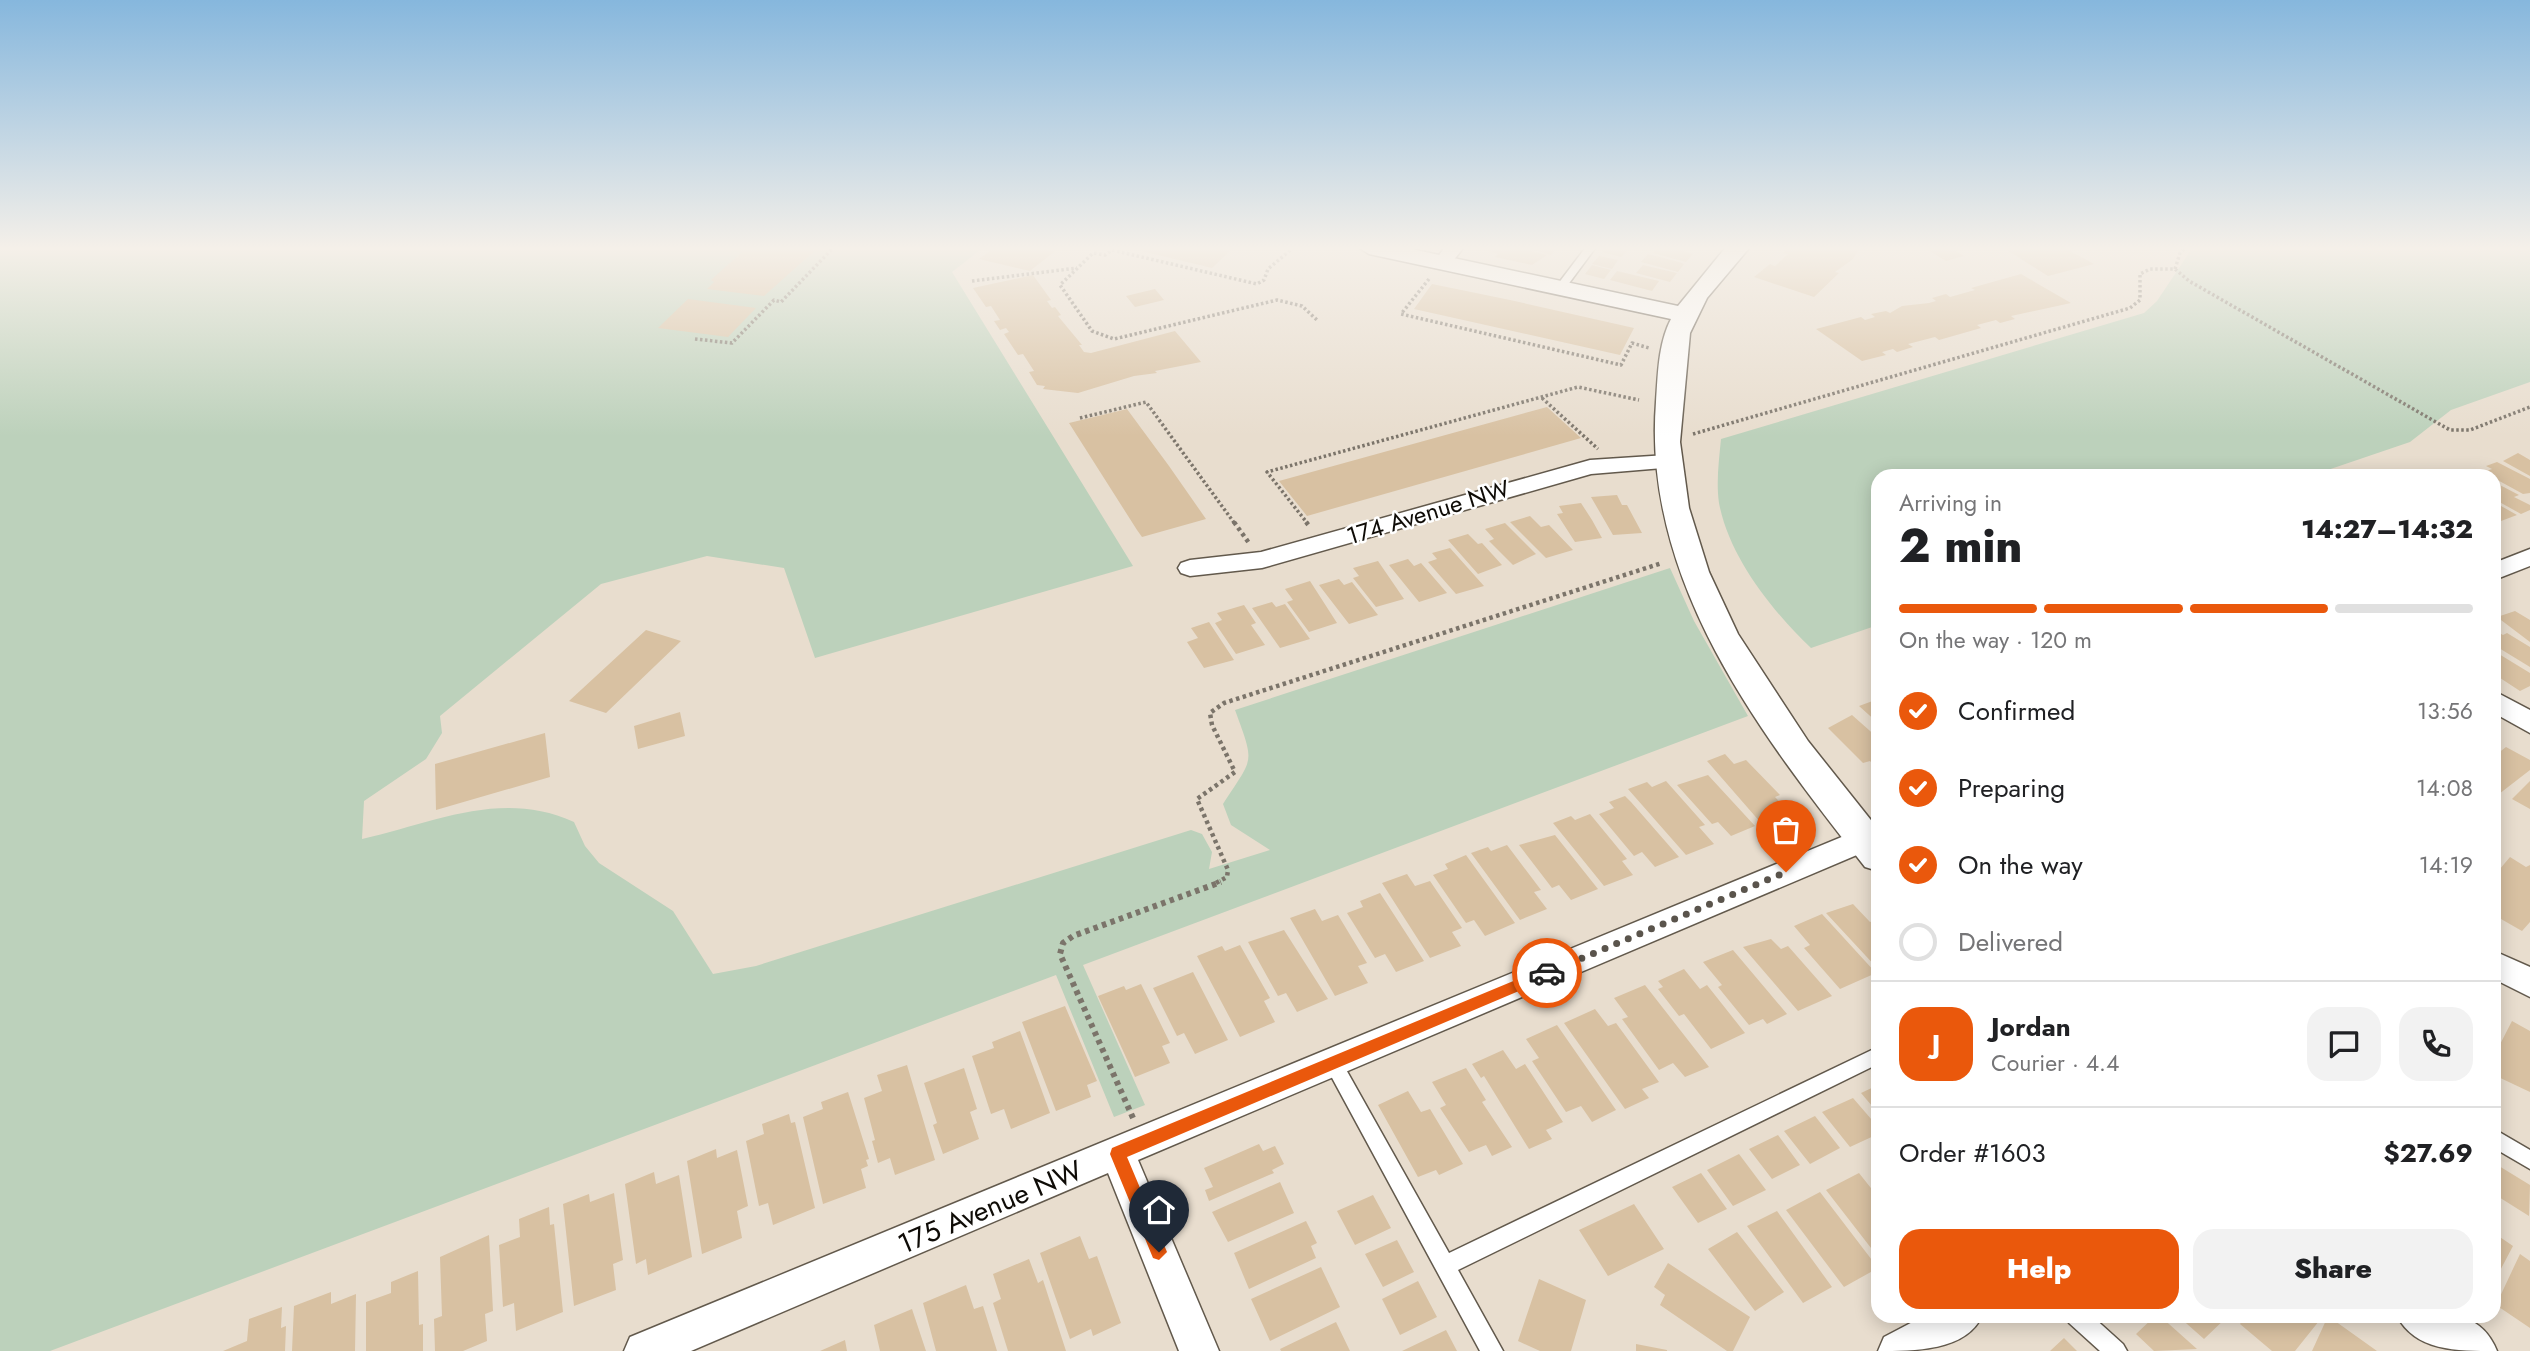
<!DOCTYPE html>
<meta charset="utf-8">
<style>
:root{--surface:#fff;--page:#f2f2f2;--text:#202124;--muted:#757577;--line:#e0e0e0;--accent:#ea580c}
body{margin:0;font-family:Jost,sans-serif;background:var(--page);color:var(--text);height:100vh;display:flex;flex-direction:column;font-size:26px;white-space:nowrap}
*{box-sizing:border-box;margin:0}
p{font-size:23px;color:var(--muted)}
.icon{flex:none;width:38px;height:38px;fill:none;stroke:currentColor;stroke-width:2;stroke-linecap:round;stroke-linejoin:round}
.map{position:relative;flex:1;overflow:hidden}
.details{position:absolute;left:1871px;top:469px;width:630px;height:854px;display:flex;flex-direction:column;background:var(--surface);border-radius:21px;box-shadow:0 4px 18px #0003}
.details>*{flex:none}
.pin{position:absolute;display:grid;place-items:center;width:60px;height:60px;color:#fff;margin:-72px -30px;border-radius:50% 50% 50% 0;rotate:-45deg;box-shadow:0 0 7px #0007}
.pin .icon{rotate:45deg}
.courier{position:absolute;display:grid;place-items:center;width:70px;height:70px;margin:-35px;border:5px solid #ea580c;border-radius:50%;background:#fff;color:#222;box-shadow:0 2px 9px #0007}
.overview em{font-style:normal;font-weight:800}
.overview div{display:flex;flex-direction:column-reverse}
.overview{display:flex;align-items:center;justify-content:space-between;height:119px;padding:0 28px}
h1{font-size:46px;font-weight:800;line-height:52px}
.bar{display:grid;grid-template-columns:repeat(4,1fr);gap:10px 7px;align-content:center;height:84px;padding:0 28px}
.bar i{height:9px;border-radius:5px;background:var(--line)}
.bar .on{background:var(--accent)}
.bar p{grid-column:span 4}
.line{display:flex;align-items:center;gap:18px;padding:0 28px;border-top:2px solid var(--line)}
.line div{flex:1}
.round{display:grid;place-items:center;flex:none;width:74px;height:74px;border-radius:21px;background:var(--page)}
ol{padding:0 28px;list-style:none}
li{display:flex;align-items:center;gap:21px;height:77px}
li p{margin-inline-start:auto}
li .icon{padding:7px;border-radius:50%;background:var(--accent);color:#fff;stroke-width:4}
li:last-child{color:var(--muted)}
li i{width:38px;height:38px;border:4px solid var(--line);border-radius:50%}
.cta{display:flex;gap:14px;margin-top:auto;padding:14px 28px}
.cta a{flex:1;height:80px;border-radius:21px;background:var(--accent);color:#fff;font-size:28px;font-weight:800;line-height:80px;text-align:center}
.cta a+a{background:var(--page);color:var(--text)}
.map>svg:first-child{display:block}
</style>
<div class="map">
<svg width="2530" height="1351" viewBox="0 0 2530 1351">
<rect width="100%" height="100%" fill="#e8ddce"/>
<path fill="#bcd1bb" d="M0,247H984L952,272L1133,566L815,658L784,568L707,556L601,584L440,716L442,733L426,759L364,801L362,839C434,823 501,789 574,822L585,846L599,863L673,911L713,974L756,966L1191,830L1202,834L1212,852L1209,869L1270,850L1231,825L1223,804C1254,756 1255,765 1235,710L1670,568L1694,621L1748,716L1083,965L1145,1105L1114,1117L1056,975L50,1351H0Z
M2203,247H2530V382L2451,410L2410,442L2310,476H1878V625L1811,648C1773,612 1729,557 1719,503C1716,482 1719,460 1721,439L2144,313L2157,301L2191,250Z"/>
<path fill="#d8c1a2" d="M717,247H819L764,296L707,289L714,282L711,280L742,252Z
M995,247H1060L1030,271L979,259Z
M1140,247H1234L1212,268L1137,250Z
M1493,247H1513L1547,255L1532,265L1495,257L1498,254L1489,251Z
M1525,247H1554L1557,248L1551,255Z
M1606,247H1620L1629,249L1621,257L1602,252Z
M1658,247H1670L1693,254L1686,262L1653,253Z
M1789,247H1867L1859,249L1853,259L1835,272L1839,273L1814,297L1754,277L1770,264L1775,266L1788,254L1783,253Z
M1923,247H1949L1964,256L1946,261Z
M2002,247H2063L2094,264L2048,276Z
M1648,254L1679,262L1684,264L1678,272L1641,262Z
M1599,256L1618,260L1612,269L1592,264Z
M1592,265L1611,270L1604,279L1585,274Z
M1643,265L1677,273L1670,282L1636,273Z
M1617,271L1655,280L1659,281L1652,291L1610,280Z
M2021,274L2071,303L2011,316L2015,319L2000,323L1996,320L1977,325L1981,328L1939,340L1935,337L1908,344L1913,347L1897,352L1893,349L1882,352L1886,355L1862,361L1816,329L1861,317L1865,320L1875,317L1871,314L1886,311L1890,313L1902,306L1929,303L1936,301L1932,298L1946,294L1950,297L1975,290L1971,288Z
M1033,275L1051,300L1047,301L1052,308L1055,307L1061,315L1058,316L1082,345H1079L1084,352L1091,353L1175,331L1201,362L1155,371L1157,373L1134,376L1078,393L1043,389L1045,386L1037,385L1029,372L1034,371L1023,354L1018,355L1004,334L1009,332L1006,328L1000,330L994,321L1000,320L991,306L986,307L973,288Z
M1432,284L1510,300L1634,328L1620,355L1414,309Z
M1155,289L1164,300L1135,307L1126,296Z
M688,299L756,308L728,337L658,328Z
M1547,407L1581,438L1307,516L1279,481Z
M1127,409L1169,466L1206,519L1142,537L1137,530L1069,423Z
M2518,453L2530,460V476L2503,461Z
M2497,462L2530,479V493L2523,494L2483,472L2492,469L2486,466Z
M2494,482L2519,495L2514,497L2530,505V510L2521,514L2494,499Z
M1617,495L1622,505H1627L1642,533L1613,535L1591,497Z
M2494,502L2517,515L2501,521L2494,518Z
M1581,503L1592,520L1602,538L1575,542L1557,514L1563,513L1559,506Z
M1530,516L1541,527L1549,525L1573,550L1546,558L1510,522Z
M1505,523L1536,554L1513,565L1489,541L1494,539L1485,529Z
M1468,534L1478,544L1482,543L1502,565L1478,574L1448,540Z
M1450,548L1484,586L1456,594L1428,562L1437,559L1432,553Z
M1408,559L1414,566L1421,563L1447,593L1419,602L1389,565Z
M1378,561L1404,599L1376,607L1353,578L1359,576L1353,568Z
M1339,579L1344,585L1352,582L1378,615L1349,624L1319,585Z
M1310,581L1337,623L1309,632L1287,602L1293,600L1285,589Z
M1272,602L1276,607L1285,604L1310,639L1280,648L1252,608Z
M1244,605L1256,623L1251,625L1265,645L1236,654L1215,623L1222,620L1217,613Z
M2515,611L2530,620V642L2497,617Z
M1209,622L1234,660L1204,668L1187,642L1198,638L1191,628Z
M646,630L681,641L606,713L569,701Z
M2494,630L2503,635L2507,633L2530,647V667L2494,645Z
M2494,651L2530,673V686L2520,691L2494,674Z
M1878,699V723L1859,706Z
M680,712L685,736L638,749L634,726Z
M1852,715L1878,738V770L1870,761L1863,763L1828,728Z
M545,733L550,777L436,810L435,764Z
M2506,747L2530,760V770L2499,794L2494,791V753L2497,754Z
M1725,754L1734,764L1746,760L1780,795L1775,797L1789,812L1761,823L1707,761Z
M1708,775L1755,826L1731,836L1718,822L1712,824L1677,785Z
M1666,781L1705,825L1699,827L1714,844L1686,855L1628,789L1647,782L1652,787Z
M2530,781V809L2512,799Z
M1625,796L1631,802L1679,857L1655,867L1642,852L1634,856L1599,814L1614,808L1609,802Z
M1590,814L1627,859L1622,861L1633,875L1604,886L1553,823L1571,816L1575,820Z
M1555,835L1598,889L1571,900L1559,885L1552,888L1519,845Z
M1507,845L1541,890L1534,892L1547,909L1520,920L1471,853L1488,847L1491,851Z
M1466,855L1515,923L1485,936L1474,920L1466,923L1433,875L1448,869L1445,864Z
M2510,857L2526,867L2530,865V922L2522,931L2494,915V876Z
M1407,874L1415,886L1430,881L1462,928L1452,932L1461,946L1430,958L1382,883Z
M1380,893L1424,961L1396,972L1385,954L1375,958L1347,913L1363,907L1360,901Z
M1853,904L1870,922L1878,919V969L1826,913Z
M1315,909L1322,921L1338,915L1367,963L1358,966L1368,983L1335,996L1290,918Z
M1822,914L1876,973L1840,989L1804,948L1810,945L1794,926Z
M1284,930L1328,999L1297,1012L1286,993L1278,996L1248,942Z
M1771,939L1781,949L1788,946L1832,996L1798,1011L1743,947Z
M1240,945L1270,998L1264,1001L1275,1022L1240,1037L1197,956L1222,946L1225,951Z
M1733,950L1787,1014L1767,1024L1763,1019L1749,1025L1718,987L1722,985L1703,962Z
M1684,969L1700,989L1707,985L1745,1033L1711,1049L1684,1014L1679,1016L1658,989L1663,987L1658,981Z
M1193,972L1228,1040L1195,1054L1184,1033L1177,1036L1153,988Z
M1141,984L1170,1043L1162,1046L1170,1063L1135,1077L1098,996L1124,986L1126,990Z
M1645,985L1709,1067L1685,1077L1673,1063L1659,1070L1622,1019L1628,1017L1614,998Z
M1065,1006L1097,1081L1087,1085L1091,1097L1056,1111L1022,1022Z
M1595,1009L1608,1026L1616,1023L1659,1082L1642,1089L1649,1098L1625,1109L1564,1023Z
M2512,1021L2530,1031V1092L2494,1075V1056Z
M1557,1025L1616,1110L1592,1122L1581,1106L1566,1112L1532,1061L1539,1058L1526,1039Z
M1020,1031L1050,1113L1011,1129L1004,1109L991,1114L972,1056L994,1048L992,1042Z
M1503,1050L1516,1069L1525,1064L1563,1122L1546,1130L1552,1139L1529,1149L1484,1076L1481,1078L1472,1064Z
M907,1065L935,1160L895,1175L890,1158L878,1163L872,1141L875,1140L864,1098L882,1091L877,1075Z
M964,1068L977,1109L970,1112L979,1139L943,1154L933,1125L937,1123L924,1083Z
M1466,1068L1486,1100L1482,1102L1512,1147L1492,1156L1486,1145L1469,1152L1440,1108L1446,1105L1432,1082Z
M1878,1085V1113L1861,1093Z
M1408,1091L1421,1112L1430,1109L1463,1164L1439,1175L1436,1170L1418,1177L1378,1105Z
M848,1092L869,1159L866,1160L868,1166L861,1169L866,1188L823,1204L803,1117L823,1109L821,1102Z
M1853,1098L1878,1127V1134L1850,1147L1822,1112Z
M789,1114L791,1123L795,1122L815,1208L773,1225L768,1203L759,1206L746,1141L764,1134L762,1124Z
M1815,1116L1840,1148L1810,1164L1784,1131Z
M1778,1135L1800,1165L1772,1179L1749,1149Z
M1259,1144L1263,1151L1275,1146L1284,1164L1272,1170L1274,1173L1209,1201L1205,1190L1213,1187L1204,1168Z
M716,1149L717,1158L737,1150L748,1206L737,1211L742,1238L702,1254L687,1161Z
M1739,1154L1766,1190L1733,1206L1707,1170Z
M2499,1166L2530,1185L2529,1216L2494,1194V1175Z
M654,1172L656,1184L679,1175L692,1257L648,1275L646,1259L636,1264L625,1184Z
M1701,1173L1727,1209L1698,1223L1672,1187Z
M1859,1173L1878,1197V1257L1826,1190Z
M1280,1182L1294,1213L1228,1242L1212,1212Z
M1820,1192L1878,1268L1844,1287L1786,1210Z
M614,1193L623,1260L613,1264L616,1290L574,1306L563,1204L589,1194L590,1202Z
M1373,1195L1391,1228L1355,1245L1337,1211Z
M1634,1204L1664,1249L1608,1276L1579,1230Z
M549,1207L550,1225L554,1224L563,1312L516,1331L514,1303L503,1307L499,1245L520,1237L519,1219Z
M1777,1211L1832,1287L1803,1303L1747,1226Z
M1306,1221L1317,1243L1311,1246L1316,1258L1249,1289L1234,1253Z
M1737,1232L1784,1292L1755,1311L1708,1249Z
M2494,1233L2513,1246L2494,1282Z
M489,1235L493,1311L485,1314L487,1341L463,1351H435L434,1319L442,1316L440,1257Z
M1080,1236L1089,1259L1097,1256L1121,1323L1093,1336L1091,1329L1070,1339L1040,1253Z
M1397,1240L1414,1272L1383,1287L1365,1254Z
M2520,1254L2530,1261V1328L2496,1305Z
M1029,1259L1038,1283L1043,1280L1066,1351H1008L993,1303L1001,1299L993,1274Z
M1668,1263L1750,1317L1733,1351H1727L1660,1305L1665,1295L1654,1287Z
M1321,1267L1340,1307L1270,1341L1251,1299Z
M418,1271L419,1325L423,1324V1351H366V1302L391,1293V1282Z
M1539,1279L1586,1300L1571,1351H1540L1518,1341Z
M1418,1281L1437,1317L1400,1335L1382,1299Z
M966,1285L974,1309L983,1306L997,1351H936L923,1303Z
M331,1292V1304L356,1294L355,1351H292L294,1306Z
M282,1307L281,1328L286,1326L285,1351H223L247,1341L249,1319Z
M912,1309L926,1351H880L874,1325Z
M2155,1316H2160L2197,1349L2154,1351L2136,1334Z
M2178,1316H2228L2204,1339Z
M2246,1316H2323L2295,1351H2272L2240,1324Z
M2328,1316L2377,1351H2312Z
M1336,1322L1350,1351H1281L1280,1349Z
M1446,1330L1457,1351H1402Z
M2064,1338L2077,1351H2050Z
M845,1340L847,1351H820Z
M1636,1344L1667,1350V1351H1636Z"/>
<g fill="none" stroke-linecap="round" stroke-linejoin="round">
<defs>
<path id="service" d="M1586,247H1596L1564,290H1556L1555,288Z
M1878,1047V1064L1458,1270L1503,1351H1480L1324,1063L1327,1057L1333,1055L1339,1057L1449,1253Z
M2494,1129L2530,1150V1169L2494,1148Z
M2066,1316H2092L2123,1344L2127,1351H2100L2069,1323Z"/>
<path id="minor" d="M1445,247H1464L1449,266H1437L1434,262Z
M1667,455L1675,457L1678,462L1675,467L1591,474L1262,568L1190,576L1181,573L1178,568L1181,563L1190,560L1261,552L1590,460Z
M2530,549V566L2494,580V563Z
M2494,691L2530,710V733L2494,713Z
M1878,822V846L1138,1160L1219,1351H1179L1108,1173L691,1351H624L630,1337Z
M2494,951L2530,967V997L2494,979Z
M1924,1316H1982C1966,1351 1914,1351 1878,1351L1884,1337Z"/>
<path id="tertiary" d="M1358,247H1402L1678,306L1726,247H1750L1707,298L1690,333L1680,442L1689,508L1709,572L1738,634L1808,741L1878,829V871L1865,867C1760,733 1642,582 1656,402C1658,375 1658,344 1671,319L1369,254Z
M2397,1316C2439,1316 2478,1305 2497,1351C2455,1351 2416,1351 2397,1316Z"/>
</defs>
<use href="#service" stroke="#62594c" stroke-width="3"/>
<use href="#minor" stroke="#62594c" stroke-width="3"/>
<use href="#tertiary" stroke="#62594c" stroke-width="3"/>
<path stroke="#7b746a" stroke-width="3.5" stroke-dasharray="2.5 2.5" stroke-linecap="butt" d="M1294,247L1268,269L1264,280L1257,284L1112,250L1105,255L1093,253L1060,285L1092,331L1114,339L1277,300L1302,306L1317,320
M2175,269L2180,253L2186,247
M1429,279L1401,314L1621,365L1632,343L1649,348
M972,281L1077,268
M695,339L732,343L774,300L781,302L834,247
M1542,398L1598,449
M1080,418L1146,402L1235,524
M1693,434L2130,308L2140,300V274L2150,269H2175L2189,281L2450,430H2470L2530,407
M1308,524L1267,472L1578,387L1639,400"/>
<path stroke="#7b746a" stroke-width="4.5" stroke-dasharray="3.5 3.5" stroke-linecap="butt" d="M1234,522L1249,543
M1306,522L1310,527
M1216,883L1227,877L1228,870L1197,799L1235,772L1212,725L1210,713L1224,703L1662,563"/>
<path stroke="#7b746a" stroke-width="6" stroke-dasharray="4.5 4.5" stroke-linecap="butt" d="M1133,1118L1060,954L1063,943L1073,936L1221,882"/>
<use href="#service" fill="#fff" fill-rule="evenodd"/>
<use href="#minor" fill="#fff" fill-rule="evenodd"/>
<use href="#tertiary" fill="#fff" fill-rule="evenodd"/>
</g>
<linearGradient id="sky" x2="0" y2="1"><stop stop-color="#86b7dd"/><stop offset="0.57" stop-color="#f5f0e9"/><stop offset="1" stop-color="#f5f0e9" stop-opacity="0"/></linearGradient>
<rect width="2530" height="436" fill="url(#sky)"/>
<path fill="#ea580c" d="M1547,967L1552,969V977L1127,1157L1167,1252L1159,1260L1153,1258L1110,1154L1112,1148Z"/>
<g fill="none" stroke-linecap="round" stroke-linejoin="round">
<path stroke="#5a544c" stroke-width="7" stroke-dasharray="0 12.6" d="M1547,973L1786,872"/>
</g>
<g text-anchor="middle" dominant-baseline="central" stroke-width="5" stroke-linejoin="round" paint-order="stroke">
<g font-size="24" fill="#0e0b06" stroke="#fff">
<text transform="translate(1428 512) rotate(-17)">174 Avenue NW</text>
</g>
<g font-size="28" fill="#0e0b06" stroke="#fff">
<text transform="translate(990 1207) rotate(-23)">175 Avenue NW</text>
</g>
</g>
</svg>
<div class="pin" style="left:1786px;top:872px;background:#ea580c"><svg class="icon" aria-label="bag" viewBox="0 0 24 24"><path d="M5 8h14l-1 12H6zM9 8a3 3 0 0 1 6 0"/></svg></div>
<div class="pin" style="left:1159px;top:1252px;background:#1f2937"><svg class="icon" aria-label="home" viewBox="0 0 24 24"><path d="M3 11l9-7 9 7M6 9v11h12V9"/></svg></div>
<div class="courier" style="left:1547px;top:973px"><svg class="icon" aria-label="car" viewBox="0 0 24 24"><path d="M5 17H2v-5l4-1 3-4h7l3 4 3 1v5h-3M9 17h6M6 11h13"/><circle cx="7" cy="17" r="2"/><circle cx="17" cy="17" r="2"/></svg></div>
<section class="details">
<div class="overview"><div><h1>2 min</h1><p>Arriving in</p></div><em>14:27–14:32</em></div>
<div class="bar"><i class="on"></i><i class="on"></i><i class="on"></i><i></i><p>On the way · 120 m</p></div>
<ol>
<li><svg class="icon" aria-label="check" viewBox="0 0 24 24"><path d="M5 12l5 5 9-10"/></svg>Confirmed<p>13:56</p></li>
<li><svg class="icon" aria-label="check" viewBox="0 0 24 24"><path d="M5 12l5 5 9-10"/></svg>Preparing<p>14:08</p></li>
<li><svg class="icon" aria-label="check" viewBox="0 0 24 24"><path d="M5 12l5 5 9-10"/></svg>On the way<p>14:19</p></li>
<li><i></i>Delivered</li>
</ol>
<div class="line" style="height:126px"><b class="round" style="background:var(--accent);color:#fff">J</b><div><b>Jordan</b><p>Courier · 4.4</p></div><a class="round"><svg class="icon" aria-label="chat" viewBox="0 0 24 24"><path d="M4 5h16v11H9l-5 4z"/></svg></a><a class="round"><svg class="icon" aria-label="phone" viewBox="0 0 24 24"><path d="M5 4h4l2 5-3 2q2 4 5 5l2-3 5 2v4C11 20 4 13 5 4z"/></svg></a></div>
<div class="line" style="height:91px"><div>Order #1603</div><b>$27.69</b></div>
<div class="cta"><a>Help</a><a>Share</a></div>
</section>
</div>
